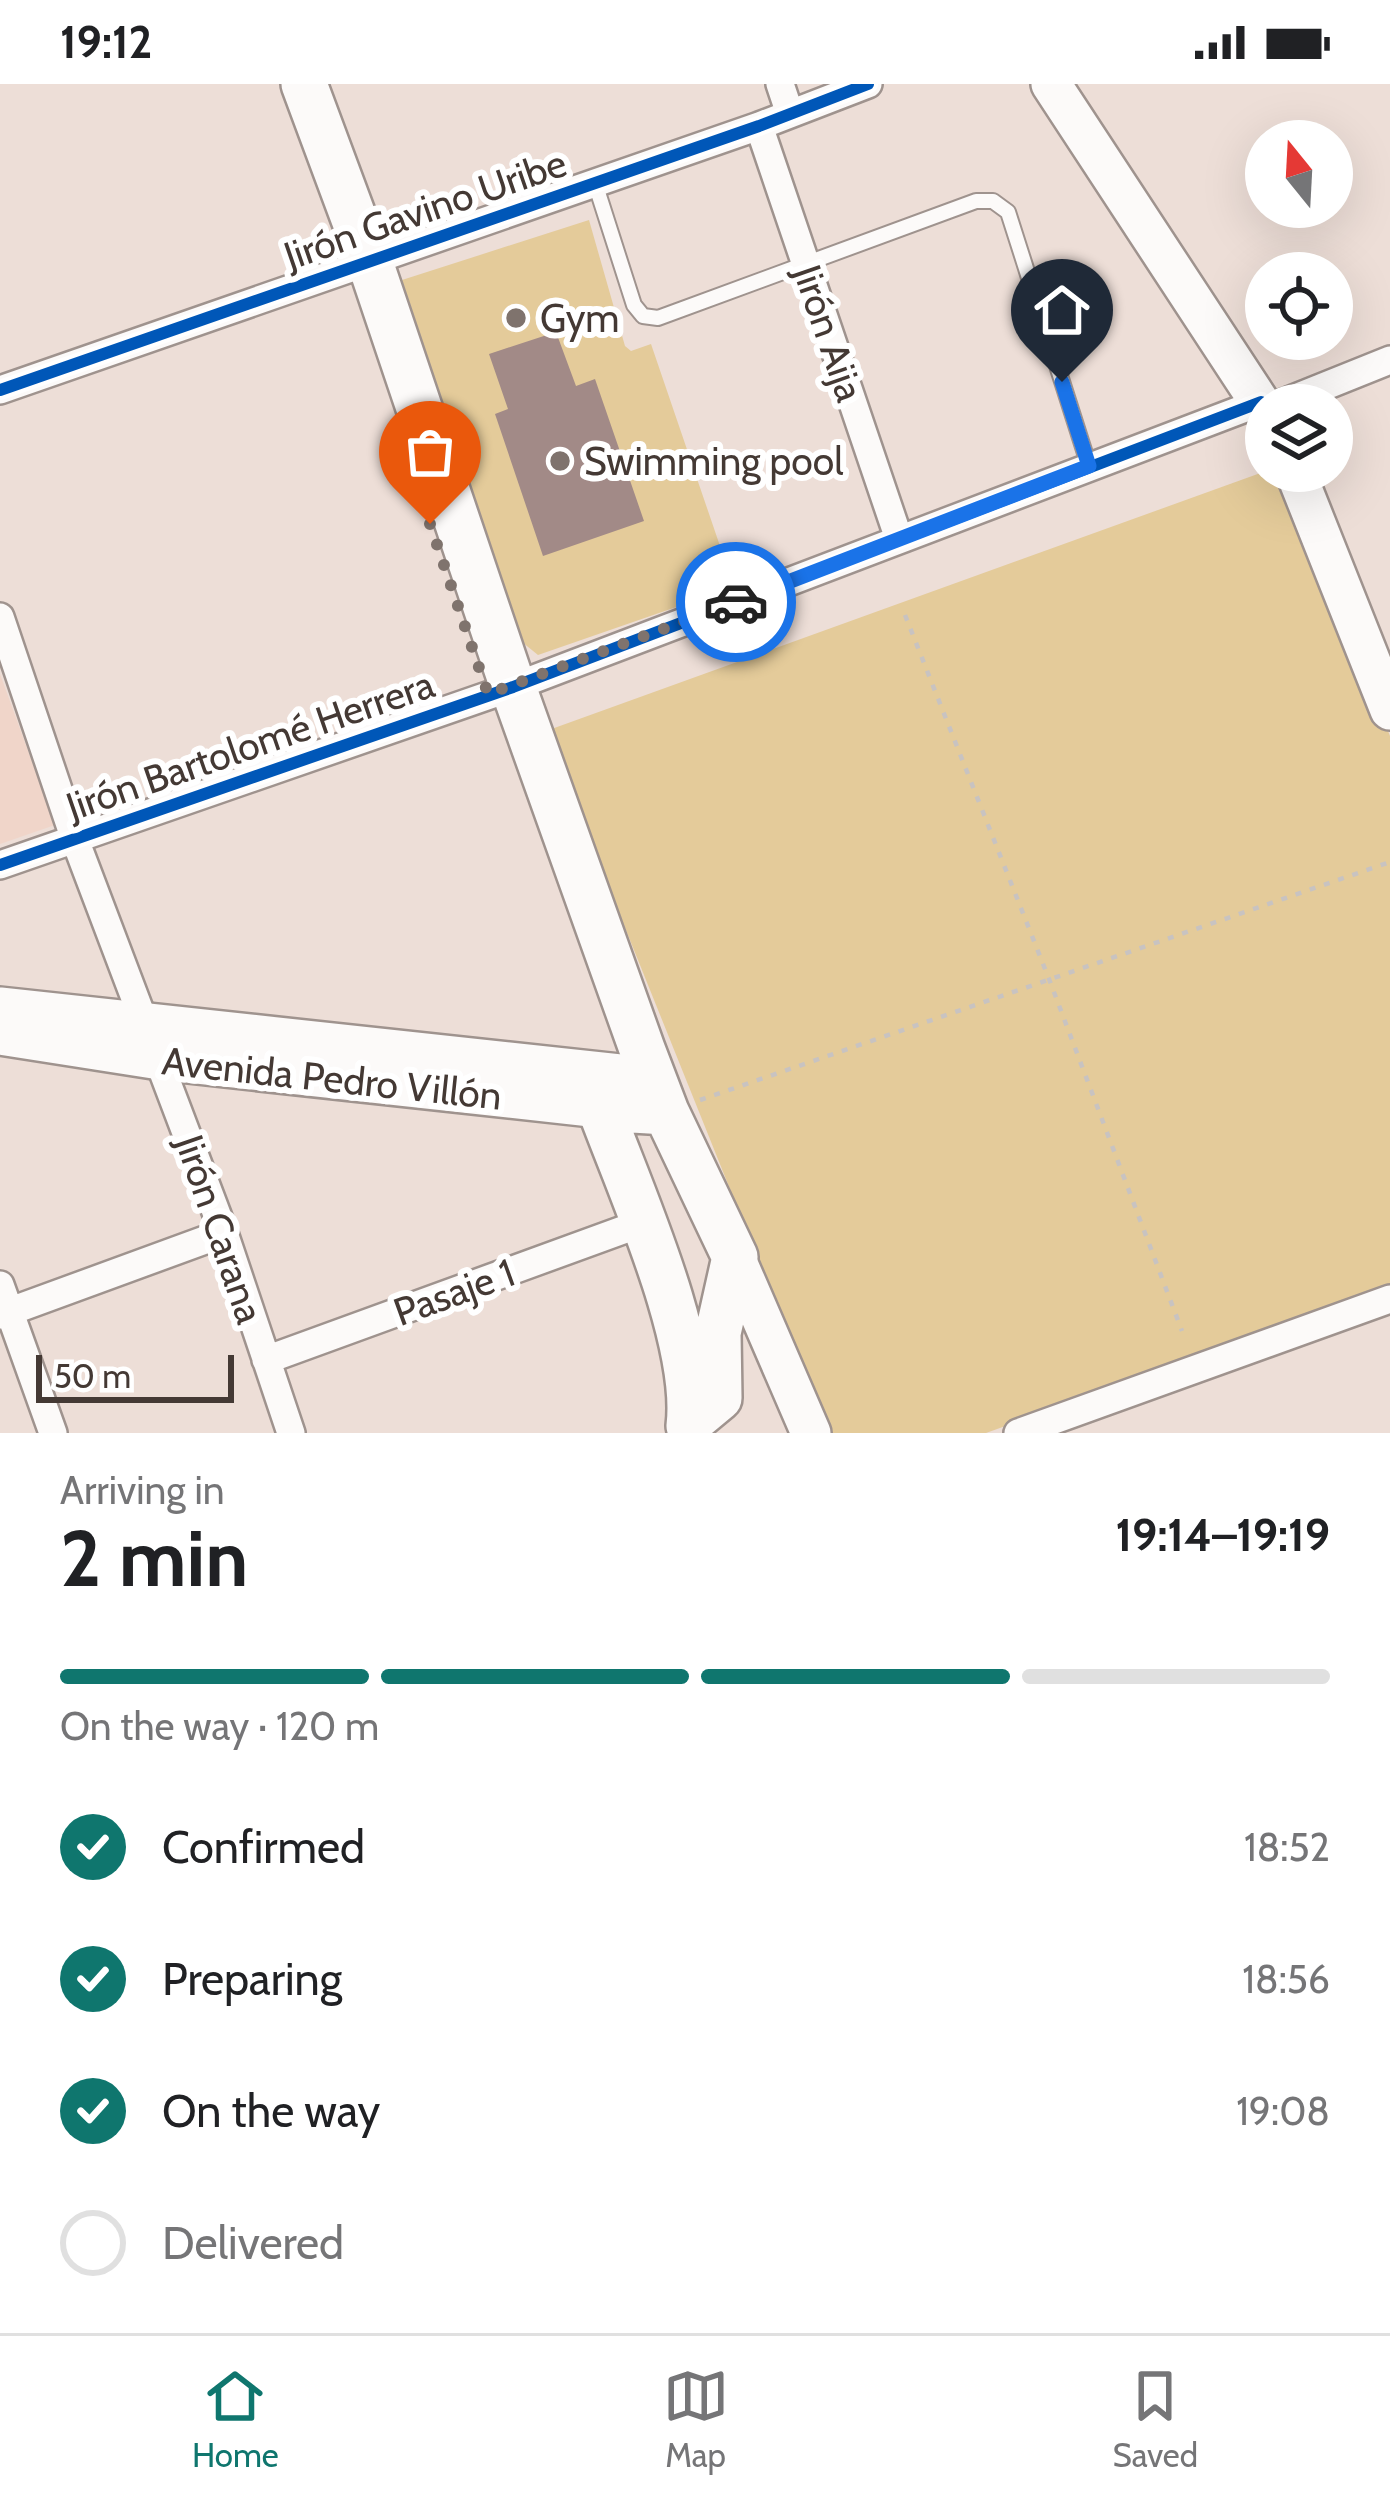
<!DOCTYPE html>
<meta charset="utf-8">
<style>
:root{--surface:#fff;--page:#f6f6f6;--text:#202124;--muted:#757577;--line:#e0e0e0;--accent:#0f766e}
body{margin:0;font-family:Cabin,sans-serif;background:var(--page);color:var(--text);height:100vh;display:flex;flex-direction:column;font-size:45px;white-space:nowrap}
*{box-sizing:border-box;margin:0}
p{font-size:39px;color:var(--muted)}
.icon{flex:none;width:66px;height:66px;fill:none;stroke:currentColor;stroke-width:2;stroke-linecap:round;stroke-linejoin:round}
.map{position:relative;height:1349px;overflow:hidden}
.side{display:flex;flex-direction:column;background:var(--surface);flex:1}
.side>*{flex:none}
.needle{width:78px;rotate:342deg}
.fabs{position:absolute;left:1245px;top:36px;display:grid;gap:24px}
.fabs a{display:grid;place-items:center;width:108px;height:108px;border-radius:50%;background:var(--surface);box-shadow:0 12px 48px #0002;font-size:60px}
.scale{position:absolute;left:36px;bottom:30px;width:198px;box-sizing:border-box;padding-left:12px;border:6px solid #443934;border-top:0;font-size:33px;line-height:42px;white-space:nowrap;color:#443934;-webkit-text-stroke:9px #fff;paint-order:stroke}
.pin{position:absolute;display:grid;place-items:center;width:102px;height:102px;color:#fff;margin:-123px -51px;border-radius:50% 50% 50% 0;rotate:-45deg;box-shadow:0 0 12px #0007}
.pin .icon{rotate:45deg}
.courier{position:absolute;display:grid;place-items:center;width:120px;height:120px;margin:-60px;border:9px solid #1a73e8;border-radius:50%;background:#fff;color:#222;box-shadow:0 3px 15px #0007}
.headline em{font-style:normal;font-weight:800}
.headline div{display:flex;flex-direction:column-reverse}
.headline{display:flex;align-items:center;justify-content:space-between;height:204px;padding:0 60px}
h1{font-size:78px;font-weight:800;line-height:90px}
.bar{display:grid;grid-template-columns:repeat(4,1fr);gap:18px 12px;align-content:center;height:144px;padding:0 60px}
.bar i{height:15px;border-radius:9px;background:var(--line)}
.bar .active{background:var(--accent)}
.bar p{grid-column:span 4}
ol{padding:0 60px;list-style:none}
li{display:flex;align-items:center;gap:36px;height:132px}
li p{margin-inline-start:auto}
li .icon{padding:12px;border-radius:50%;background:var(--accent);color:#fff;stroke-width:4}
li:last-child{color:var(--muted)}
li i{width:66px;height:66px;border:6px solid var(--line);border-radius:50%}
.status{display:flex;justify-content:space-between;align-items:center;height:84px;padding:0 60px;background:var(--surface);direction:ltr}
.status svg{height:33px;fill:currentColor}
.menu{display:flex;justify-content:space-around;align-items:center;height:168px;border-top:3px solid var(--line);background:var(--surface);font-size:33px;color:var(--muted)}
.menu a{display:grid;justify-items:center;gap:6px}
.menu .active{color:var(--accent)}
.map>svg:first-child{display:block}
</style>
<div class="status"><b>19:12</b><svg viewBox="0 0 49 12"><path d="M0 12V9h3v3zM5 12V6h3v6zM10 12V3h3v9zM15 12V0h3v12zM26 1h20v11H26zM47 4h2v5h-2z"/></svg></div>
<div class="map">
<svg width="1390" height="1349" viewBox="0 0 1390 1349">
<rect width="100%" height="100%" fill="#edded7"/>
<path fill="#f0d5c9" d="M0,590L55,741L0,760Z"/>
<path fill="#e4cb9a" d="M589,136L625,262L631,267L651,260L734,503L538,571L522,558L402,196Z
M1266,387H1287L1390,652V1204L986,1349H828L546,647Z"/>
<path fill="#a28a87" d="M556,248L576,302L595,295L644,437L543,472L495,330L508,325L489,270Z"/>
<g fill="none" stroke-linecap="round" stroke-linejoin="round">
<defs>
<path id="lane" d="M595,99L634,221L643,232L658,234L976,117H993L1008,128L1089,382"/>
<path id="street" d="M780,0L790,30
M759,42L899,455
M0,306L759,42L868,0
M1278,321L1390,276
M0,533L74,753L224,1149L291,1349
M0,781L513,603L1261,318
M0,1201L53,1349
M0,1231L224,1149
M266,1276L642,1139
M1018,1349L1390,1215"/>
<path id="secondary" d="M1051,0L1266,328
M1295,387L1390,626
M0,923L620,990
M0,951L160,976L600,1024
M735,1173L811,1349"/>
<path id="primary" d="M304,0L369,175L513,603L642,965L666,1028L735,1173L718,1249L719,1314L690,1338
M666,1028L600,1024C631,1108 699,1257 689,1342"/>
</defs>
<use href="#lane" stroke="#9f938e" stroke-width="18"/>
<use href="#street" stroke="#9f938e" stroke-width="32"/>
<use href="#secondary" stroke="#9f938e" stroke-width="44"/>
<use href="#primary" stroke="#9f938e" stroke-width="50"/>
<path stroke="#c8c3c1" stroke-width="4.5" stroke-dasharray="6 9" stroke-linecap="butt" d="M905,531L1049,895L1182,1247
M700,1016L1390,778"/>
<use href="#lane" stroke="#fcfaf9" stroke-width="14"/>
<use href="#street" stroke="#fcfaf9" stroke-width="27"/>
<use href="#secondary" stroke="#fcfaf9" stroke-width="39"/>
<use href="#primary" stroke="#fcfaf9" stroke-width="45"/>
<defs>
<path id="cycleway" d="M0,306L759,42L868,0
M0,781L513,603L1261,318"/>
</defs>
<use href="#cycleway" stroke="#fff" stroke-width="20"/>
<use href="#cycleway" stroke="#0057b8" stroke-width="12"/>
</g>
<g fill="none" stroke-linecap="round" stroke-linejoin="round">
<path stroke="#7f736d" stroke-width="12" stroke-dasharray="0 21.6" d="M430,440L488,610L736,518"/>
<path stroke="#1a73e8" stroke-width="15" d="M736,518L1089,382L1062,298"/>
</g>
<g fill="#7f736d" stroke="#fff" stroke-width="4.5">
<circle cx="516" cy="234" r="12"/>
<circle cx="560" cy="377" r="12"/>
</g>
<g text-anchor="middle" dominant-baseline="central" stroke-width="12" stroke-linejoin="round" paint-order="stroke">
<g font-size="39" fill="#443934" stroke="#fff">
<text transform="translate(425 125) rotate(-19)">Jirón Gavino Uribe</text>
<text transform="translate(829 249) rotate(71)">Jirón Aija</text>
<text transform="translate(250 661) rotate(-19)">Jirón Bartolomé Herrera</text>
<text transform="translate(332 994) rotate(6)">Avenida Pedro Villón</text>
<text transform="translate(220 1145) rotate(71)">Jirón Carana</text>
<text transform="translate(454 1208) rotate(-20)">Pasaje 1</text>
</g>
<g font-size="39" fill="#443934" stroke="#fff" text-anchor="start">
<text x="540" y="234">Gym</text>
<text x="584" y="377">Swimming pool</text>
</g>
</g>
</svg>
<div class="fabs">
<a><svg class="needle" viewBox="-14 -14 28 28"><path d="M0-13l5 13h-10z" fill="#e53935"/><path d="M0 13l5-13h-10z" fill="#757577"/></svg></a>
<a><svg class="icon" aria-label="locate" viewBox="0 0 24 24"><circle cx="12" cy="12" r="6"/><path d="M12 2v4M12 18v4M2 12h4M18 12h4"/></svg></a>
<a><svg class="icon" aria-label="layers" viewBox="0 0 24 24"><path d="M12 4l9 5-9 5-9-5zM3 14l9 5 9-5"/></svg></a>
</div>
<div class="scale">50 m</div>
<div class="pin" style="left:430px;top:440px;background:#ea580c"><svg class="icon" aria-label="bag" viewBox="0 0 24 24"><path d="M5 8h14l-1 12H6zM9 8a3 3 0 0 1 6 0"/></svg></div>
<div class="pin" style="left:1062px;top:298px;background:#1f2937"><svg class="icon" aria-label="home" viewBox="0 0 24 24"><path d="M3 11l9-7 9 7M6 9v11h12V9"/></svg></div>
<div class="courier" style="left:736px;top:518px"><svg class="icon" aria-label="car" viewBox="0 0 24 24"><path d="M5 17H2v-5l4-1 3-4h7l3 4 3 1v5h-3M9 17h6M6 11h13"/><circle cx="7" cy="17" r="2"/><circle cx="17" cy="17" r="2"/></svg></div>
</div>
<section class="side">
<div class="headline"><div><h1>2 min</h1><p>Arriving in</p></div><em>19:14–19:19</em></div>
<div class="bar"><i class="active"></i><i class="active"></i><i class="active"></i><i></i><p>On the way · 120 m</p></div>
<ol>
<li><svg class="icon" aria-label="check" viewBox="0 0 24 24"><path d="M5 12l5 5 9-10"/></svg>Confirmed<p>18:52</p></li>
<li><svg class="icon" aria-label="check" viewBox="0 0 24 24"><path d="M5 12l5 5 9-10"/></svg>Preparing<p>18:56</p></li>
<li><svg class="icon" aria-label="check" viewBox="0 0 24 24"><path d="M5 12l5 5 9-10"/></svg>On the way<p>19:08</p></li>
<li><i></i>Delivered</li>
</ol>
</section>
<nav class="menu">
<a class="active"><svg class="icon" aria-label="home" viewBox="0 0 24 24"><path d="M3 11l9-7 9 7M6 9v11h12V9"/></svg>Home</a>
<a><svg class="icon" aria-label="map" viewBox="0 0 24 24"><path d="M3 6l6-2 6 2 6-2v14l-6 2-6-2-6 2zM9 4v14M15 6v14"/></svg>Map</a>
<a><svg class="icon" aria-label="saved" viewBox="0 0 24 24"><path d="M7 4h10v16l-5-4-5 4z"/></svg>Saved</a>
</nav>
